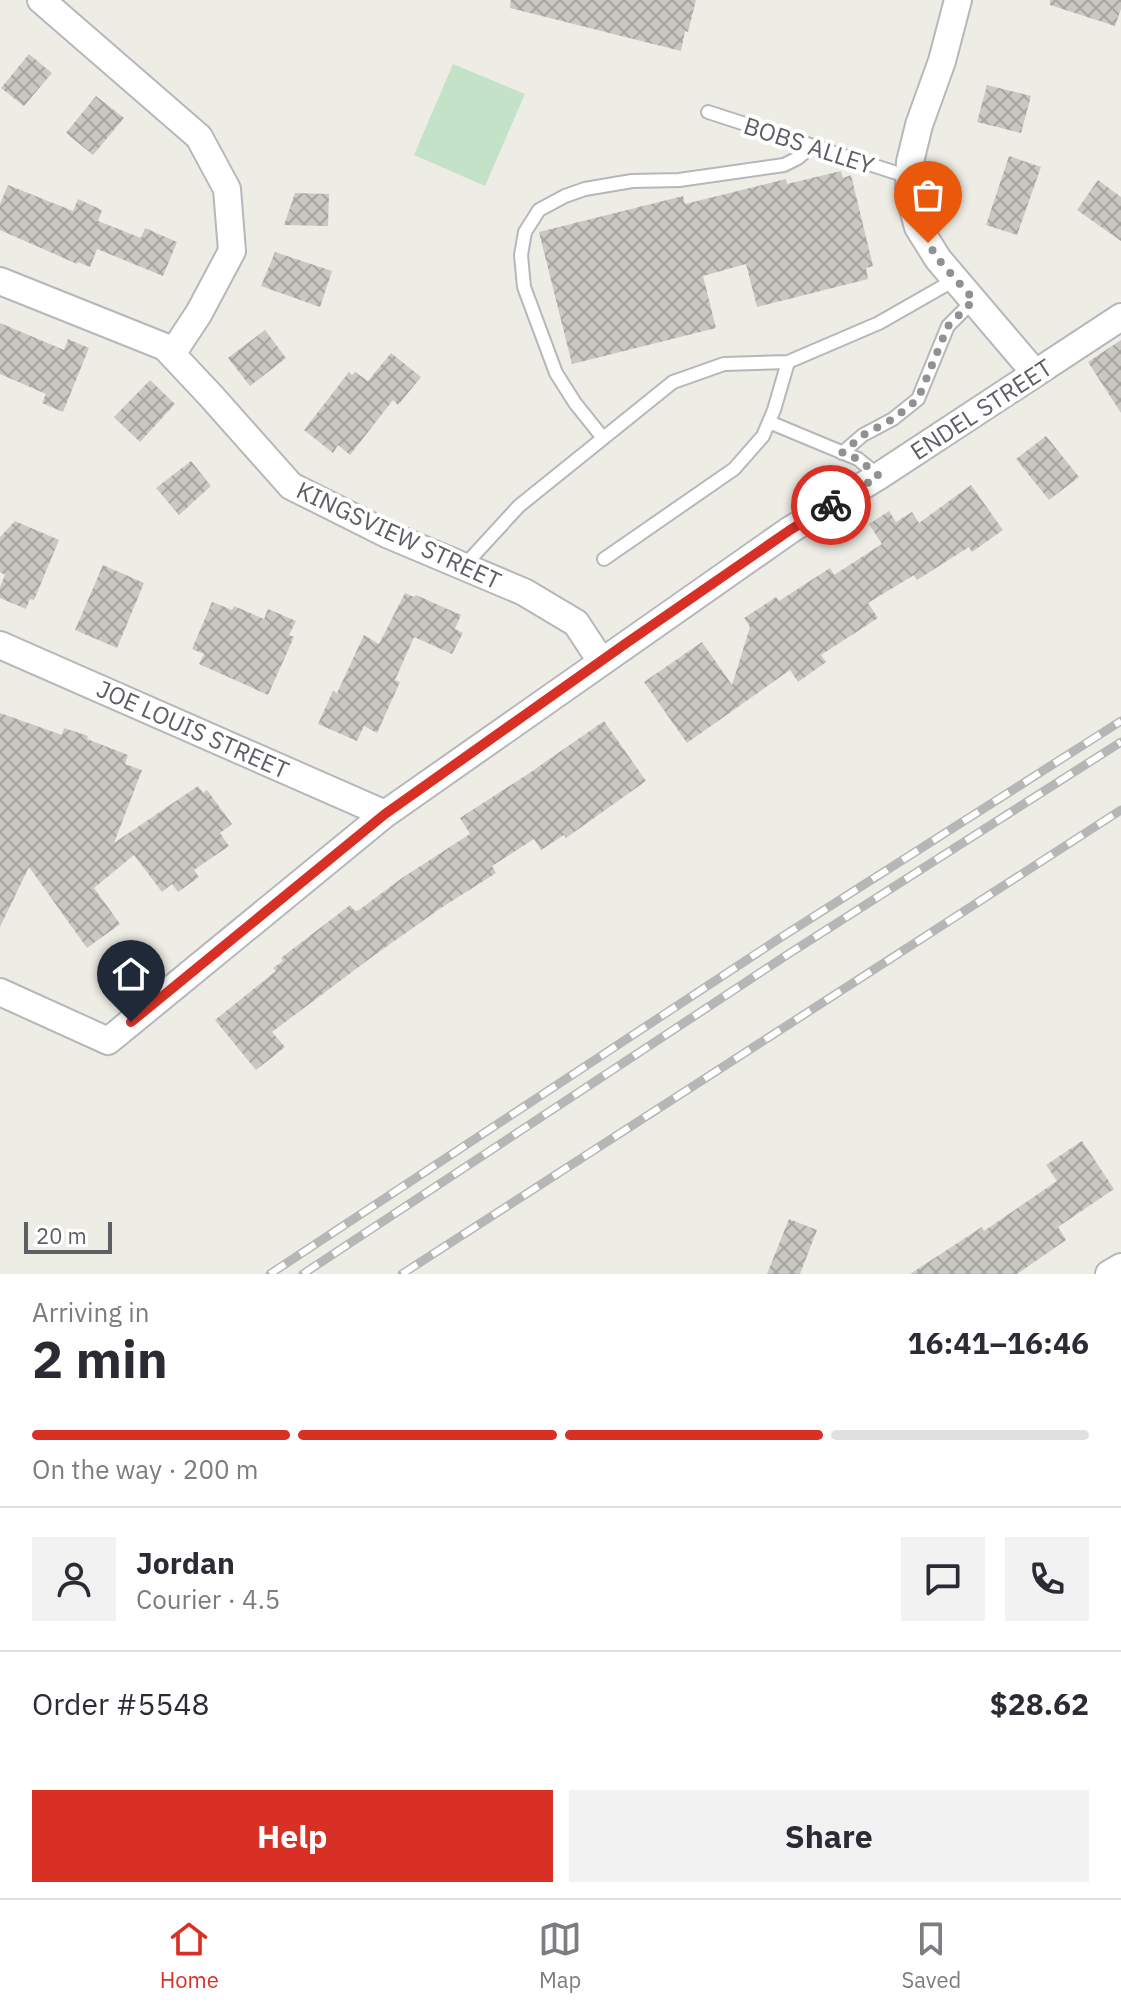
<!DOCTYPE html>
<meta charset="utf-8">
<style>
:root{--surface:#fff;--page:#f2f2f3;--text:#2b2b33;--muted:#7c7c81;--line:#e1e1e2;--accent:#d93025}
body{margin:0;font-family:"IBM Plex Sans",sans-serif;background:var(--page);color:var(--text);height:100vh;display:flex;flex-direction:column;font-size:30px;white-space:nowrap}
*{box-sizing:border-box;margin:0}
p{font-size:26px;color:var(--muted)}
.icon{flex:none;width:44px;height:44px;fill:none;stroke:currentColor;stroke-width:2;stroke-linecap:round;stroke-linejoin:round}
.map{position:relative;height:1274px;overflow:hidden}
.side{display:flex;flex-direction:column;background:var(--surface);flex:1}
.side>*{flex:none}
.scale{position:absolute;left:24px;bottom:20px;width:88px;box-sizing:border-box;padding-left:8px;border:4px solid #5d5f64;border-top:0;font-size:22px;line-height:28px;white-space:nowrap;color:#5d5f64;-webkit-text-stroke:6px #fff;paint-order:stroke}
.pin{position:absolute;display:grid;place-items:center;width:68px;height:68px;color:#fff;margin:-82px -34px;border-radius:50% 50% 50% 0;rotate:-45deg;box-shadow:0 0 8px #0007}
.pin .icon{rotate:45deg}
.courier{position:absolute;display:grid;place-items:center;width:80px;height:80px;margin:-40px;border:6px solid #d93025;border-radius:50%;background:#fff;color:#222;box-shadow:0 2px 10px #0007}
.headline em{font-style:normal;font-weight:700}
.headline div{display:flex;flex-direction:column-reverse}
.headline{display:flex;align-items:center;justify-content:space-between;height:136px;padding:0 32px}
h1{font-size:52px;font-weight:700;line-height:60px}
.bar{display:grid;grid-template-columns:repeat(4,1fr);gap:12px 8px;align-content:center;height:96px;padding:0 32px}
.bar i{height:10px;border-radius:6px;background:var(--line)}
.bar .active{background:var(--accent)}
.bar p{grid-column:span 4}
.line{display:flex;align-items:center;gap:20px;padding:0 32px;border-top:2px solid var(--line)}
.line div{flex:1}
.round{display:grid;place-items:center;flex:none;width:84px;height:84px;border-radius:0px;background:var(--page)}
.cta{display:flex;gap:16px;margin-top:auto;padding:16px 32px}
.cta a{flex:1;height:92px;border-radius:0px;background:var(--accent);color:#fff;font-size:32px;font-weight:700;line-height:92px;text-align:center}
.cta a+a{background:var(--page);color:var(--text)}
.tab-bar{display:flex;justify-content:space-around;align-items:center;height:112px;border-top:2px solid var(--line);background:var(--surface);font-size:22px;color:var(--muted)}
.tab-bar a{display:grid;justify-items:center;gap:4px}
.tab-bar .active{color:var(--accent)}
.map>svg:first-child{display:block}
</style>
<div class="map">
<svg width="1121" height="1274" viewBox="0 0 1121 1274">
<defs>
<pattern id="building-cross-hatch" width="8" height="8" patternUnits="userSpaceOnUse" patternTransform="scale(2)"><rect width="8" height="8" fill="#c9c7c2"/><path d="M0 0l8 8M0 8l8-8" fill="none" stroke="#a6a5a1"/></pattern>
</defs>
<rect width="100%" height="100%" fill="#eeede5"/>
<path fill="#c4e2c8" d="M453,64L525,94L485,186L414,155Z"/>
<path fill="url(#building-cross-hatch)" d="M511,0H696L688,32L685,31L681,51L510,8Z
M1050,0H1121V9L1115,26L1050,5Z
M29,54L52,73L24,106L1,88Z
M987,85L1031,96L1021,133L977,122Z
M96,96L124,118L93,155L66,133Z
M1009,156L1041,167L1017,235L986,225Z
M841,171L843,178L851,175L873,266L866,268L868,279L757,307L746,264L703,276L716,328L572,364L539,232L683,196L685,204L786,179L787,184Z
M1098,180L1121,197V241L1077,210Z
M8,185L73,211L78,199L102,210L98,221L141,238L145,228L177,242L163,276L97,249L90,267L78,262L77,264L0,230V204Z
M295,193L329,194L328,226L284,225Z
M275,252L332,271L320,307L261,286Z
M0,323L64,350L68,339L89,348L63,412L42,403L46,394L0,374Z
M265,330L286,358L250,386L228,358Z
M1121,340V413L1088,362Z
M391,353L421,377L398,405L393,400L350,455L338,445L333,453L304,430L349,372L352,375L355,372L368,381Z
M150,380L175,404L140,442L114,417Z
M1046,436L1079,477L1049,500L1016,459Z
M191,461L211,486L179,515L156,488Z
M971,485L1003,530L972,552L969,547L917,580L914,575L868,603L878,618L821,655L826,662L798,682L790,670L687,743L644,682L702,642L732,685L750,627L744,618L776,597L779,601L830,568L834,575L882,544L869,524L889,511L896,522L912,512L919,523Z
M15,521L59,540L34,600L30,599L26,609L0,598V587L5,575L0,572V537Z
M103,565L144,583L117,648L75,630Z
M405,593L414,597L416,595L461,615L455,629L463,633L452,654L414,637L395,680L400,682L377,733L364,726L357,741L318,724L333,691L337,693L364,635L379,644Z
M212,602L232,610L234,606L264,619L268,609L296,621L289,635L294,637L268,695L199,664L204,654L192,649Z
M0,713L62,735L64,728L88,736L87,739L128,755L125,764L142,770L114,843L198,786L203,793L207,790L232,824L220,833L229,846L194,870L199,877L178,892L172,884L162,892L134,855L94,888L120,924L87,948L29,867L0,927Z
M604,721L646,781L566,838L564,835L541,850L534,839L492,866L496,873L441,908L376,954L272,1032L285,1047L256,1070L215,1020L276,971L273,968L283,961L281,958L350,905L355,911L359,910L402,878L470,834L460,818L531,772Z
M1082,1141L1114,1189L1058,1227L1066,1240L1017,1274H910L982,1227L984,1231L1057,1181L1046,1165Z
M789,1219L817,1230L800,1274H767Z"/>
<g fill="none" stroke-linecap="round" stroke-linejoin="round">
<defs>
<path id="lane" d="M708,112L909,177
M769,422L858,459L879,476
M603,438L575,403L556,373L524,287L521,255L525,232L539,210L565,196L585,189L632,181L679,180L784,165L798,158L812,146
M842,453L863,435L893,419L918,399L948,326L974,300
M604,559L734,469L763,436L774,410L788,362
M463,567L519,506L673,382L724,364L788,362L879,323L956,279"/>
<path id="street" d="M41,0L199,137L227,189L232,251L199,313L172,354
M958,0L942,61L919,125L910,162L909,194L918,227L938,259L1035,373
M0,281L165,347L211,396L291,486L389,535L524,592L576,623L601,661
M0,645L385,814
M0,992L108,1041L385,814L790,530L879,476L1121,317
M1109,1274L1121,1267"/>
</defs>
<use href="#lane" stroke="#b5b7bb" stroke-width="16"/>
<use href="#street" stroke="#b5b7bb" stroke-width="30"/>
<use href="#lane" stroke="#fff" stroke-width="12"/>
<use href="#street" stroke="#fff" stroke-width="26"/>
<defs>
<path id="rail" d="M270,1274L780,938L1121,721
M303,1274L790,953L1121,742
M402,1274L1121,810"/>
</defs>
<use href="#rail" stroke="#b5b6b6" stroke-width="9"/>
<use href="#rail" stroke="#fff" stroke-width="6" stroke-dasharray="18" stroke-linecap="butt"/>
</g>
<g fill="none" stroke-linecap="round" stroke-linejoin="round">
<path stroke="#909191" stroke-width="8" stroke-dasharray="0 14.4" d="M831,505L879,476L858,459L842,453L863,435L893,419L918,399L948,326L974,300L938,259L928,243"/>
<path stroke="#d93025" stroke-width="10" d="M131,1022L385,814L625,644L790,530L831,505"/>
</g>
<g text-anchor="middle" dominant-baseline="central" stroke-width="8" stroke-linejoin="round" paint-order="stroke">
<g font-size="24" fill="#5d5f64" stroke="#fff">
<text transform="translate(809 145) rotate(18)">BOBS ALLEY</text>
<text transform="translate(981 409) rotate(-33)">ENDEL STREET</text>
<text transform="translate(399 535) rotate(25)">KINGSVIEW STREET</text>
<text transform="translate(193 729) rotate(24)">JOE LOUIS STREET</text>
</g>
</g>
</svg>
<div class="scale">20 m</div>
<div class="pin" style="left:928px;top:243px;background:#ea580c"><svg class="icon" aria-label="bag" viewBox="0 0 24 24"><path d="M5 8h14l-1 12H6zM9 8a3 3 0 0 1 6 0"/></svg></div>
<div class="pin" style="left:131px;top:1022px;background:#1f2937"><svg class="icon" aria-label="home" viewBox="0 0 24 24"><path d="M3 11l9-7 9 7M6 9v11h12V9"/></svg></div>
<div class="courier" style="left:831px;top:505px"><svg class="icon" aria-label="bike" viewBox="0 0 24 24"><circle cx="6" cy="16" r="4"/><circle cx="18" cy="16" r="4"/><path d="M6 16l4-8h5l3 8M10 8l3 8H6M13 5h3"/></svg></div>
</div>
<section class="side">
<div class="headline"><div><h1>2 min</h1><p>Arriving in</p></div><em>16:41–16:46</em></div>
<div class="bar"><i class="active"></i><i class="active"></i><i class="active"></i><i></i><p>On the way · 200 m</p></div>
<div class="line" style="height:144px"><a class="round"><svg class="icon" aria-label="person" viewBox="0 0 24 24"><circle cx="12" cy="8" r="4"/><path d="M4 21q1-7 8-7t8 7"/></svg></a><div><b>Jordan</b><p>Courier · 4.5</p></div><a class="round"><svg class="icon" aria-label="chat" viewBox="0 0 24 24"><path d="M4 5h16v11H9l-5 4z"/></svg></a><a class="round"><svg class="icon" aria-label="phone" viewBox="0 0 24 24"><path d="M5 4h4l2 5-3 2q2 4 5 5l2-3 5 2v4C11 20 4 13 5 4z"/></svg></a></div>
<div class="line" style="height:104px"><div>Order #5548</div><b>$28.62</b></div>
<div class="cta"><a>Help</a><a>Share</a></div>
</section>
<nav class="tab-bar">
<a class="active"><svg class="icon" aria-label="home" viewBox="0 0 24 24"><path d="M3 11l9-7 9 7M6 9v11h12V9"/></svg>Home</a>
<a><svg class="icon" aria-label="map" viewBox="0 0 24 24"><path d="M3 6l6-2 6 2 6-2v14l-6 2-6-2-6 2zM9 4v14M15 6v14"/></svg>Map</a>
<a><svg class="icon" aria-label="saved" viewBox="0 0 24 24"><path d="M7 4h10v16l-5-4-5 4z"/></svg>Saved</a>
</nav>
